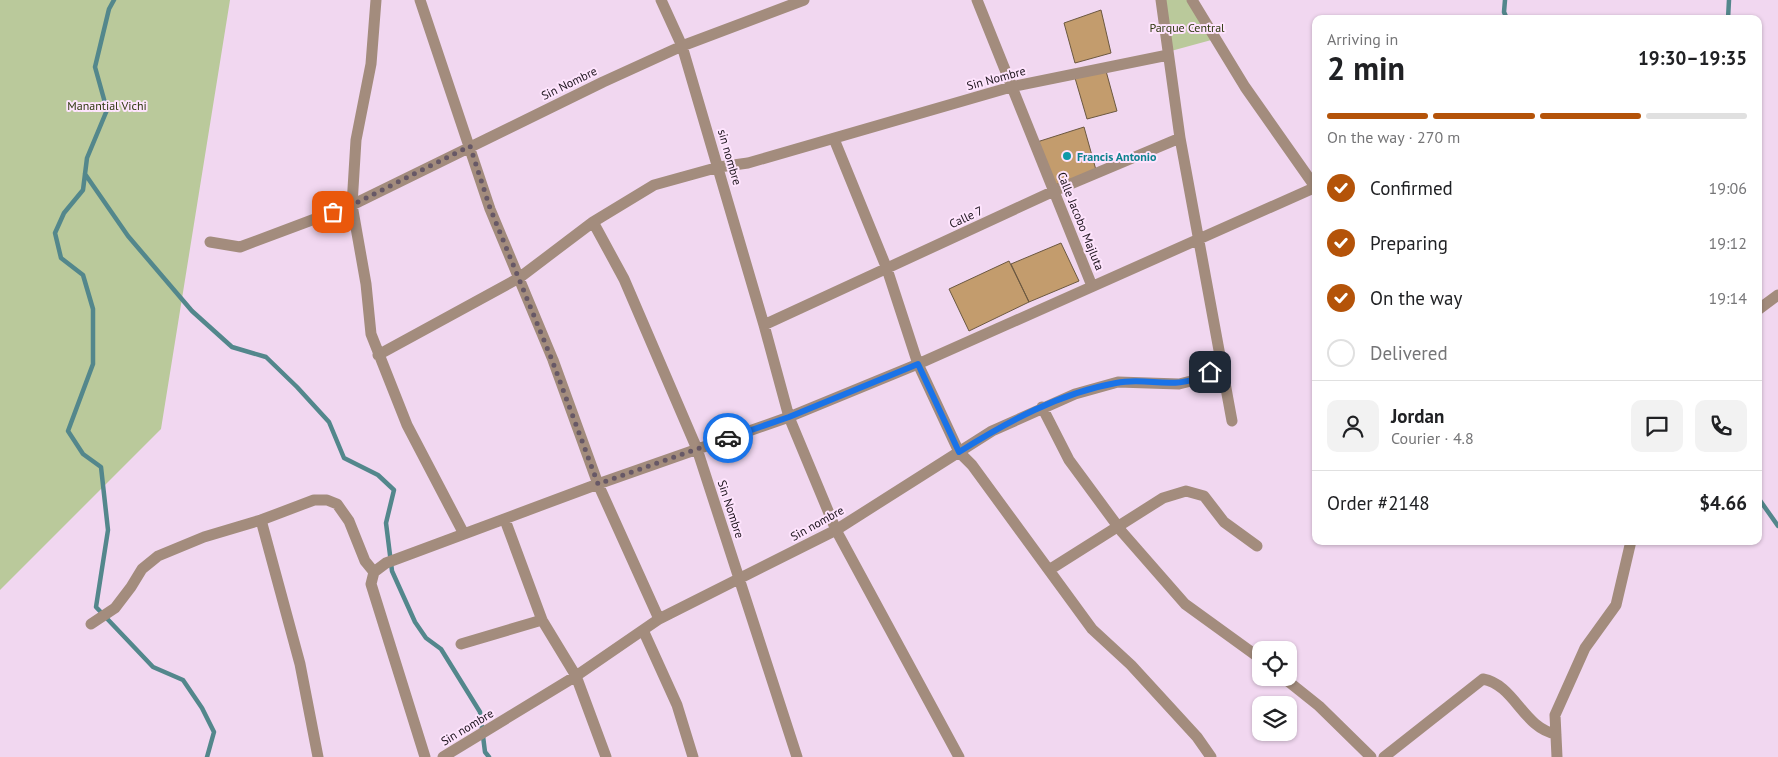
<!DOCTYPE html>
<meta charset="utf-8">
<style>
:root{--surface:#fff;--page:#f2f2f2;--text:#202124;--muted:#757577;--line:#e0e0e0;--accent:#b45309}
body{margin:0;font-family:"PT Sans",sans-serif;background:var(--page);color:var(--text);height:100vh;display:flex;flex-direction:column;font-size:19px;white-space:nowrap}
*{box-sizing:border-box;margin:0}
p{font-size:16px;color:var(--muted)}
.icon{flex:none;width:28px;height:28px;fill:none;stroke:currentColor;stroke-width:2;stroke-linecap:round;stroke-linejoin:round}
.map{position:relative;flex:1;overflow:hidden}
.panel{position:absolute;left:1312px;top:15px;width:450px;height:530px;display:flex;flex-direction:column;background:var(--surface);border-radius:10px;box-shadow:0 1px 4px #0004}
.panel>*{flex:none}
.controls{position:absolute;left:1252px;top:641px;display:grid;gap:10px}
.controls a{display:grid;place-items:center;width:45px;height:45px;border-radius:10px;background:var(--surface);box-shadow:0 1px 4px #0004;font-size:25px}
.pin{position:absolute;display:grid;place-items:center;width:42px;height:42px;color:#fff;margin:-21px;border-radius:10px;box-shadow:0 2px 8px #0006}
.courier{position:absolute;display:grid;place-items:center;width:50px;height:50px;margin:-25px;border:4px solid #1a73e8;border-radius:50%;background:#fff;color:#222;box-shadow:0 1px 6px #0007}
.headline em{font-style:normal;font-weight:700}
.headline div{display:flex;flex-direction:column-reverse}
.headline{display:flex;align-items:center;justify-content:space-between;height:85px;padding:0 15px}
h1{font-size:32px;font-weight:700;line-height:38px}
.bar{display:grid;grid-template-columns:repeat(4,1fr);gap:8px 5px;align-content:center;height:60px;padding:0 15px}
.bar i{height:6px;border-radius:4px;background:var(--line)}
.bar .selected{background:var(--accent)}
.bar p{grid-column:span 4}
.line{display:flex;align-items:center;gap:12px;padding:0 15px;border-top:1px solid var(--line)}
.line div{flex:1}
.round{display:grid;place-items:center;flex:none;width:52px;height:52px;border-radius:10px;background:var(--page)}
ol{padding:0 15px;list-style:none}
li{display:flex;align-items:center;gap:15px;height:55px}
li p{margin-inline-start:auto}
li .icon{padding:5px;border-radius:50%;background:var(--accent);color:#fff;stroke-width:4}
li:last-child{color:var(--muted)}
li i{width:28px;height:28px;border:2px solid var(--line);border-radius:50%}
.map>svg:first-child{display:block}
</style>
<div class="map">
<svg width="1778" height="757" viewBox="0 0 1778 757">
<rect width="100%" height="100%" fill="#f1d7f0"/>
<path fill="#bac99b" d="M0,0H230L161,429L0,590Z
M1163,0H1191L1215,39L1171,51Z"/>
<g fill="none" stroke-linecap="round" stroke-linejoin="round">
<path stroke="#53878c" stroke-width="4.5" d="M114,0L109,9L95,67L107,110L87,158L83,190L64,213L55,233L61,258L83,275L93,309V364L68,431L83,454L101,467L108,530L96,607L153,667L183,680L202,708L214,732L207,757
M1505,0L1504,12L1507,19
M1728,19L1729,0
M85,174L128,236L192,311L232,347L266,357L297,387L329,422L344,458L378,475L394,490L386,523L392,571L415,622L426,638L441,649L480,712L485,752L489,757
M1759,499L1778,526"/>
</g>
<path fill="#c39c6d" stroke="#6b5840" d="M1101,10L1111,53L1075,63L1064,23Z
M1106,71L1117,111L1087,119L1075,78Z
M1084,127L1096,170L1055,185L1037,142Z
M1061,243L1079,281L1029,302L1011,264Z
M1009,261L1029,302L969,331L949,289Z"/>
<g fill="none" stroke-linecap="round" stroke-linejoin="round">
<path stroke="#a38c7d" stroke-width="11" d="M376,0L371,64L356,140L352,205L366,284L371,334L407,425L464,534
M420,0L490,209L553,360L598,484L659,619
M661,0L682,46L764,325L789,417L836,530L959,757
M977,0L1092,286
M1161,0L1180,138L1232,421
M1192,0L1245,87L1316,188
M834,139L887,269L918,364L959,452L972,465L1092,629L1131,665L1197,737L1211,757
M593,222L624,279L697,449L797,757
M210,242L240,247L352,205L603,82L682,46L804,0
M1759,309L1778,295
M764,325L1054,191L1180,138
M378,355L519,278L593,222L654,185L719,167L748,163L1011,87L1168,55
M1042,407L1069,460L1122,532L1185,604L1261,659
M261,520L300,664L318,757
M505,520L542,620L576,676L606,757
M1049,570L1163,498L1186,491L1204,496L1224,522L1257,546
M91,624L115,608L131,587L142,569L158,556L204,537L261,520L314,500H327L337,504L349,521L365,561L374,572
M643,630L677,705L693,757
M461,644L542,620
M1284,678L1319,706L1371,757
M425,757L371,584L374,572L386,563L598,484L789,417L918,364L1316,187
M443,757L576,676L659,619L836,530L992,431L1075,394L1118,382L1179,384L1199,379L1220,366
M1384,757L1483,679C1515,685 1523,728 1556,734
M1557,757L1555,715L1585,648L1616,605L1631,541"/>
</g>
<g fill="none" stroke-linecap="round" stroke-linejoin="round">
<path stroke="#675866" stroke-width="5" stroke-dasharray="0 9" d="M333,212L352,205L470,146L490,208L552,360L598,484L728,438"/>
<path stroke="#1a73e8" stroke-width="6" d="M728,438L789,417L918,364L959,452C1007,422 1060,393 1116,383C1151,376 1174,393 1210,372"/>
</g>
<circle fill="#0f9aa8" stroke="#fee4fd" stroke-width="2" cx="1067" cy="156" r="5"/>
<g text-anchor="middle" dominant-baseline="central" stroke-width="4" stroke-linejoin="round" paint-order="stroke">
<g font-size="12" fill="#2f390f" stroke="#fee4fd">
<text x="1187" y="27">Parque Central</text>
<text x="107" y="105">Manantial Vichi</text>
</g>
<g font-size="12" fill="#1c131c" stroke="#fee4fd">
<text transform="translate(996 78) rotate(-15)">Sin Nombre</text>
<text transform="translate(569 83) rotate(-26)">Sin Nombre</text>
<text transform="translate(730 157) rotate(74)">sin nombre</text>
<text transform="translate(966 217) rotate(-25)">Calle 7</text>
<text transform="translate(1081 221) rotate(68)">Calle Jacobo Majluta</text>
<text transform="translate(731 509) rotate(72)">Sin Nombre</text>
<text transform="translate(817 523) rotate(-29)">Sin nombre</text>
<text transform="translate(467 727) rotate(-31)">Sin nombre</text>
</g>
<g font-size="12" font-weight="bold" fill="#0d838f" stroke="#fee4fd" text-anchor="start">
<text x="1077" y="156">Francis Antonio</text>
</g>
</g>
</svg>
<div class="controls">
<a><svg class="icon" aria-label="locate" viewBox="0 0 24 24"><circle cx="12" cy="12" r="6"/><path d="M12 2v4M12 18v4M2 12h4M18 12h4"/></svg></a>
<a><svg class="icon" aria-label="layers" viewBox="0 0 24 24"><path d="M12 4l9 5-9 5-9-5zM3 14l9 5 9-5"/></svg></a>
</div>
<div class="pin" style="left:333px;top:212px;background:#ea580c"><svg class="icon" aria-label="bag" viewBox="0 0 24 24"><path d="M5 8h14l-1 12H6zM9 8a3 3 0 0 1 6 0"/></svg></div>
<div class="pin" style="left:1210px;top:372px;background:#1f2937"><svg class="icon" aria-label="home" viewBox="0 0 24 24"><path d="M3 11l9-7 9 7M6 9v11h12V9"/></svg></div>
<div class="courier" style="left:728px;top:438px"><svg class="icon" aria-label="car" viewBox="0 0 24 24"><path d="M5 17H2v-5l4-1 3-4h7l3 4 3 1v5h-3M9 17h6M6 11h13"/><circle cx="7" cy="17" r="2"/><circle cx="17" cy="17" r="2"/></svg></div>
<section class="panel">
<div class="headline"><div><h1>2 min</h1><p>Arriving in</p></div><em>19:30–19:35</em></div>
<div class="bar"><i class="selected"></i><i class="selected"></i><i class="selected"></i><i></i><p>On the way · 270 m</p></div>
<ol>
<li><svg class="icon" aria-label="check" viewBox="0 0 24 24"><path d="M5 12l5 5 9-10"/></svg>Confirmed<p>19:06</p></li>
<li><svg class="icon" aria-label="check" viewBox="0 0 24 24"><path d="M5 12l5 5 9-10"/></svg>Preparing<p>19:12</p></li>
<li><svg class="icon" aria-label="check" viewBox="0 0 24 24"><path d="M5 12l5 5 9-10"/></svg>On the way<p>19:14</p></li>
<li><i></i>Delivered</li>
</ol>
<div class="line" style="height:90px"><a class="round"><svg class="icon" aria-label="person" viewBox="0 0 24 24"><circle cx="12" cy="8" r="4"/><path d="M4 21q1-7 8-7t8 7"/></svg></a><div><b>Jordan</b><p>Courier · 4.8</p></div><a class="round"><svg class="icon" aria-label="chat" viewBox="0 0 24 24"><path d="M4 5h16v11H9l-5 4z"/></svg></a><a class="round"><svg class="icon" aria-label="phone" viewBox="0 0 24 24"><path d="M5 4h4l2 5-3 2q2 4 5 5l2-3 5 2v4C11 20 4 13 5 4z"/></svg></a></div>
<div class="line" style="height:65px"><div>Order #2148</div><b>$4.66</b></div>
</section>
</div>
